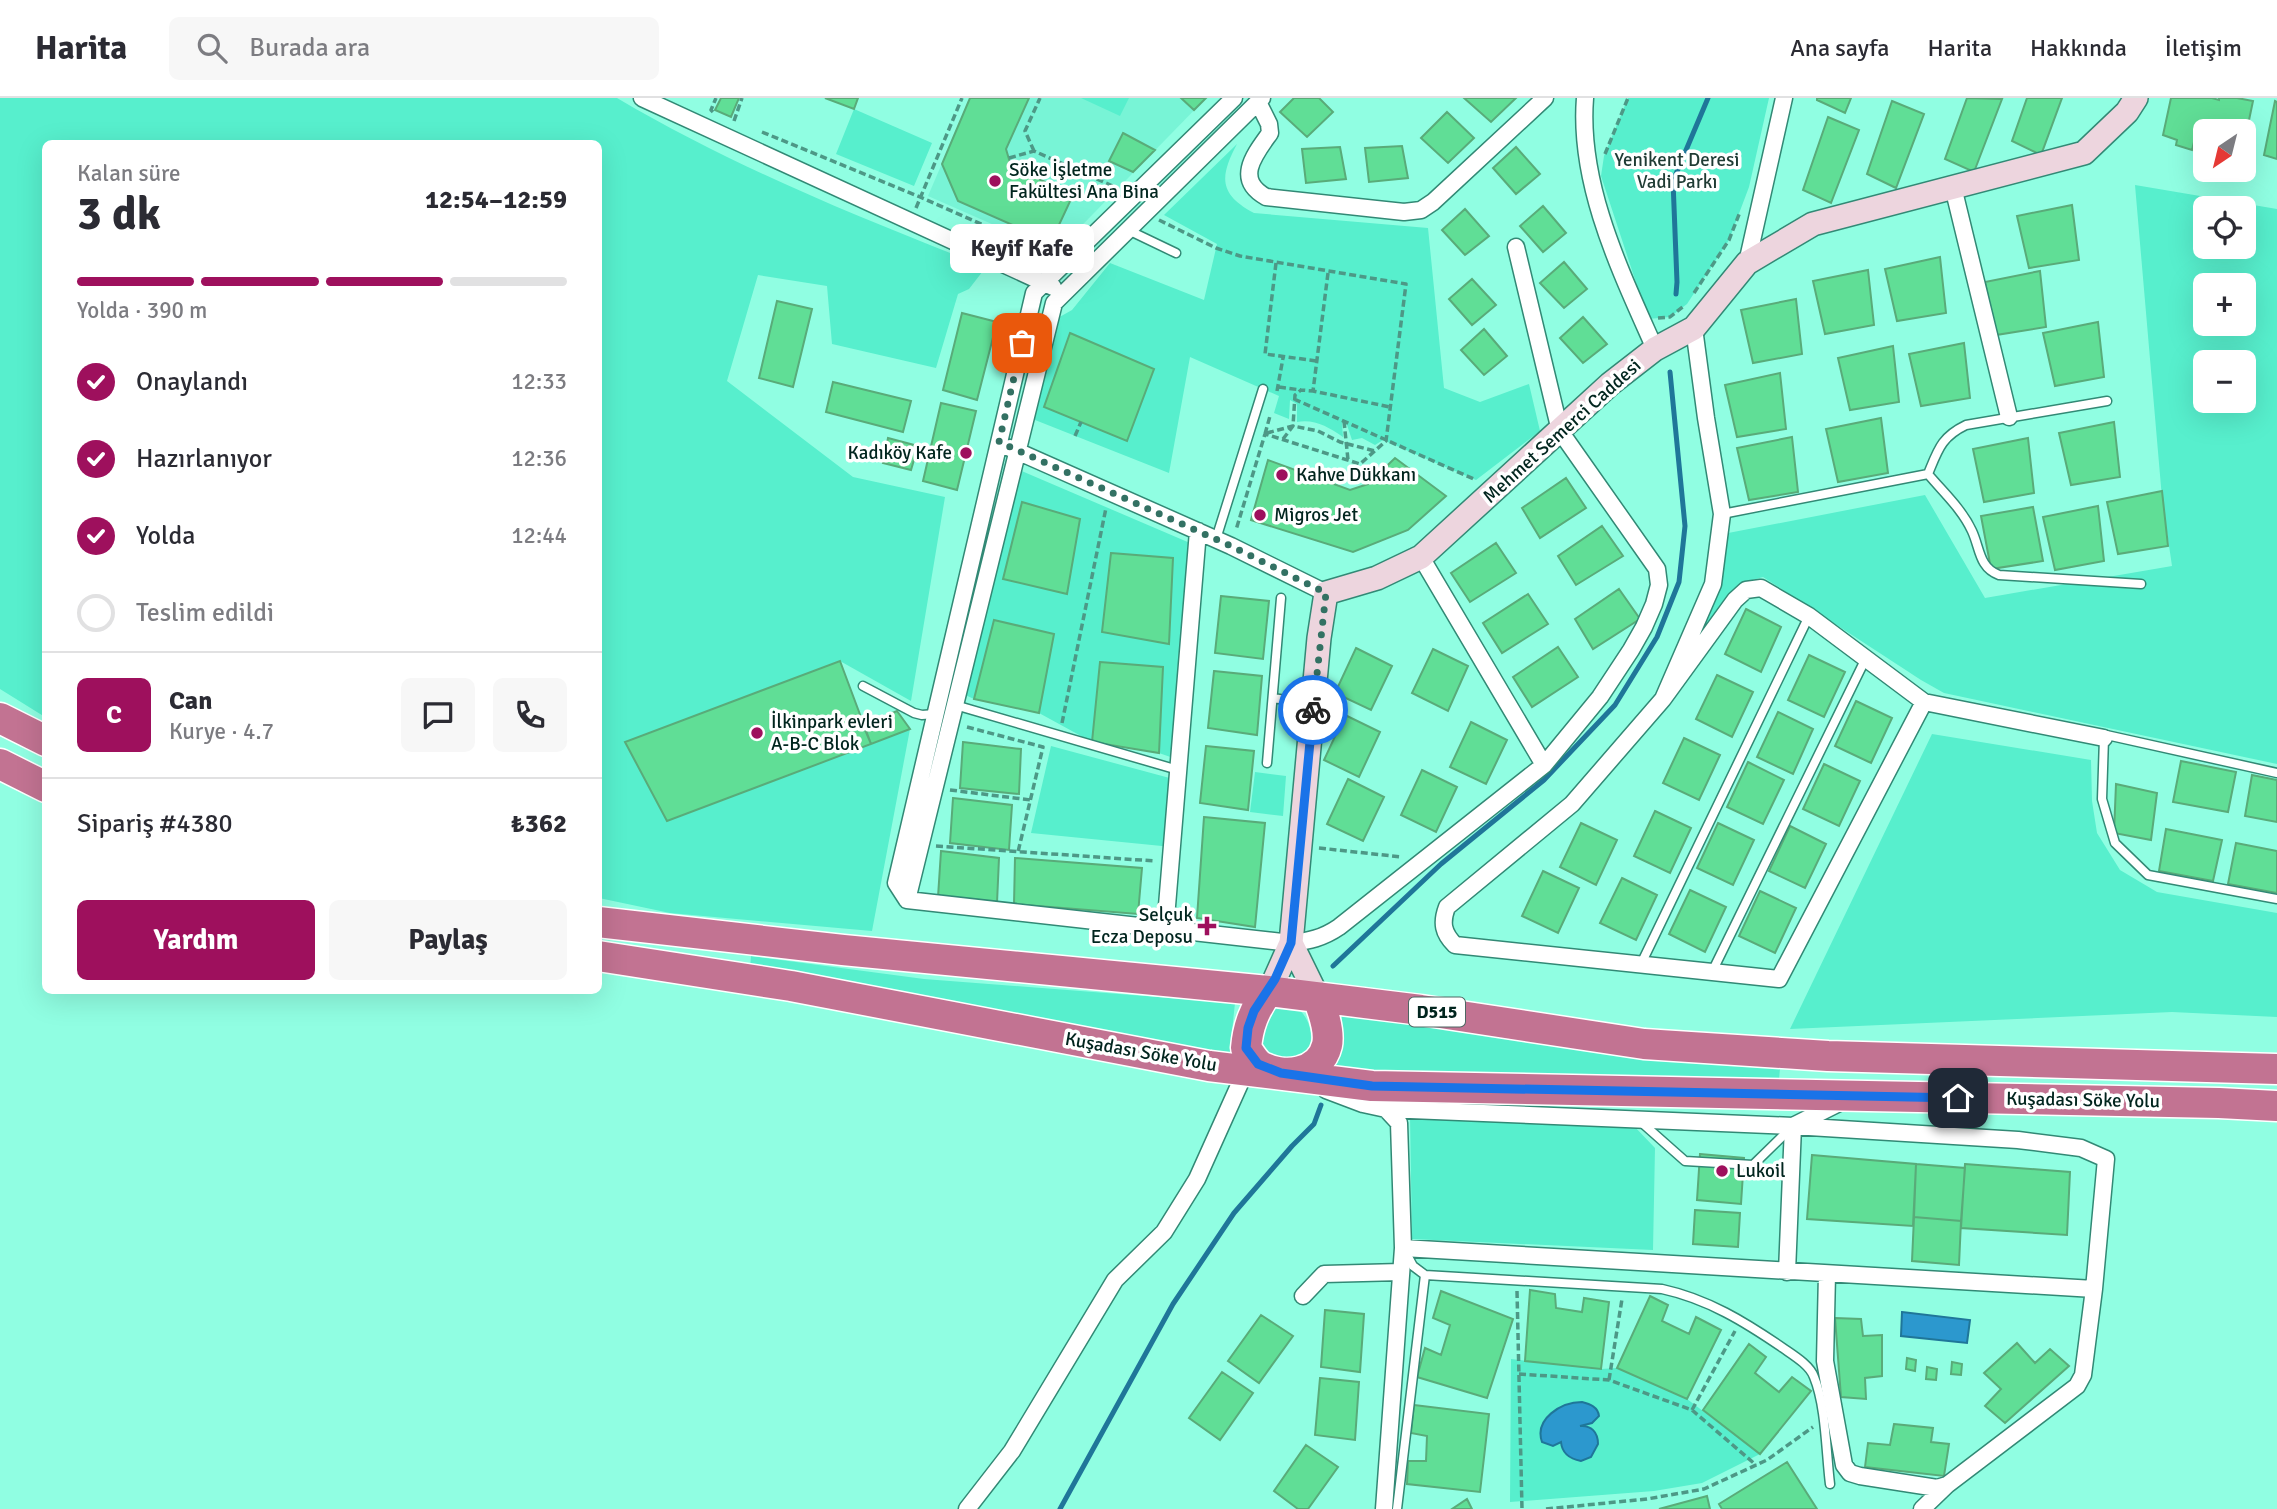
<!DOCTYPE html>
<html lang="tr">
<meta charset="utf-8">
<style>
:root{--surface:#fff;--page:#f7f7f7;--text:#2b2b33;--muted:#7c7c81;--line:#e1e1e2;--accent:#9e105d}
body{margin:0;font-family:Signika,sans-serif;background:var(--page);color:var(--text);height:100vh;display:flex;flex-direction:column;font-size:26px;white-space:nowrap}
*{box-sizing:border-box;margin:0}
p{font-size:23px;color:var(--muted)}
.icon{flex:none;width:38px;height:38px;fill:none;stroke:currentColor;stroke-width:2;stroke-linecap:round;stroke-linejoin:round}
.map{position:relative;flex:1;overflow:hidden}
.side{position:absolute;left:42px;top:42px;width:560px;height:854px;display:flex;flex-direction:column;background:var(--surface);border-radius:10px;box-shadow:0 7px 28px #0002}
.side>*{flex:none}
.needle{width:46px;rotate:215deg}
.buttons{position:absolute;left:2193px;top:21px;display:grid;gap:14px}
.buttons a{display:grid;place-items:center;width:63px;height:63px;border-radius:10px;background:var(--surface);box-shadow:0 7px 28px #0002;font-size:35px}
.pin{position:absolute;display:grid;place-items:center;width:60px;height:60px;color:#fff;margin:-30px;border-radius:14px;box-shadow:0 4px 10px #0006}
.courier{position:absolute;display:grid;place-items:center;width:70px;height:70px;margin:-35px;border:5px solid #1a73e8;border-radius:50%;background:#fff;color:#222;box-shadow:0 2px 9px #0007}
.bubble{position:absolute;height:49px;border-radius:10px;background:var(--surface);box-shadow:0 7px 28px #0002;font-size:23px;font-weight:700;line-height:49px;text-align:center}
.summary em{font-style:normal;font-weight:700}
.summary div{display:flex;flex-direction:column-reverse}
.summary{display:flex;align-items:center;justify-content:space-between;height:119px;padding:0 35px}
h1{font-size:46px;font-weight:700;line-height:52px}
.bar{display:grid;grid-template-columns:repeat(4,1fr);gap:10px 7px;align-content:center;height:84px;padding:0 35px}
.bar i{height:9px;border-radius:5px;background:var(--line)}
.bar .active{background:var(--accent)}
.bar p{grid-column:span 4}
.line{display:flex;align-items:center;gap:18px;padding:0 35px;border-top:2px solid var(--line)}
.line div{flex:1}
.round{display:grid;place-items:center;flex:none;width:74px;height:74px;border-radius:10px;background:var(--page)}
ol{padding:0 35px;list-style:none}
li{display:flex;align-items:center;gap:21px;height:77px}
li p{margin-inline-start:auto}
li .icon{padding:7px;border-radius:50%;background:var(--accent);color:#fff;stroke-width:4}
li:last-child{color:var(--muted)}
li i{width:38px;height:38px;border:4px solid var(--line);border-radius:50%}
.action{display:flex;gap:14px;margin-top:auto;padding:14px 35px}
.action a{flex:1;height:80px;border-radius:10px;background:var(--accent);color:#fff;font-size:28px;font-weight:700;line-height:80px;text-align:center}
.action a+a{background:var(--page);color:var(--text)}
header{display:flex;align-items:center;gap:42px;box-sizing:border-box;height:98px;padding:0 35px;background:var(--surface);border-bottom:2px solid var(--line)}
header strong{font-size:33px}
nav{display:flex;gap:38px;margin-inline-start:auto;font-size:24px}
.search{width:490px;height:63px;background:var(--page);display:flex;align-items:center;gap:18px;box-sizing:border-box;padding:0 24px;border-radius:10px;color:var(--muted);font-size:26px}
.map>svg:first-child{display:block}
</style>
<header>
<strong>Harita</strong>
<div class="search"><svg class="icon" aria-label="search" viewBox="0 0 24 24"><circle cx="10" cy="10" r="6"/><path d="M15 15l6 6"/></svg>Burada ara</div>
<nav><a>Ana sayfa</a><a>Harita</a><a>Hakkında</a><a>İletişim</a></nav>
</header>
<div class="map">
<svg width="2277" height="1411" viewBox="0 0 2277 1411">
<rect width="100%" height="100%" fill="#90fee2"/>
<path fill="#78f4d6" d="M970,0H1206L1056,154L928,98Z"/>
<path fill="#57efcd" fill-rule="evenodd" d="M0,0H617C734,69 860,120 986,169L969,191L958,196L936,270L832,246L827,188L758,177L727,283L853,379L945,399L911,603L840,563L625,644L667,723L910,631L872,833L670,815L599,800L598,46H46L45,619L0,591Z
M1081,0H1129L1120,18Z
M1628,0H1769L1749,89L1729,142L1687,206L1670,219L1648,221L1601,78L1604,58Z
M854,11L932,45L914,88L836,56Z
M1237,46C1220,78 1218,96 1254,115L1428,130L1444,290L1480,304L1529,286L1540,333L1476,382L1383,342L1375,347L1362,340L1352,342L1347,327L1342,325L1343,339C1328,329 1315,321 1297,324V306L1290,302L1289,321L1274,315L1279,298L1190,259L1169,375L1030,320L1056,221L1072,212L1110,165L1204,202L1217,146L1164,117ZM1070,236L1127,342L1044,309Z
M2135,87L2277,111V666L1944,595L1921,582L1763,479L1742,485L1695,541L1723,436L1925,397L1985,500L2172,468L2162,400ZM2205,110H2244V149H2205ZM2205,187H2244V226H2205ZM2205,264H2244V303H2205Z
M1017,371L1197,448L1179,662L1159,655L1163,569L1101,564L1092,644L1039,615L1054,536L994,522L974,601L963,596ZM1080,421L1066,496L1003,481ZM1111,455L1173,460L1168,546L1102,534Z
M1932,636L2091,662L2092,703L2097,735L2120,772L2157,794L2277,815V919L2172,914L1790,931Z
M1051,648L1177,682L1172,749L1031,735Z
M1255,674L1286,678L1283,718L1250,714Z
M751,858L924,881L1235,905L1229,962L921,897L750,871Z
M1282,909C1284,909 1292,909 1294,909C1310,915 1318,946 1303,958C1300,961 1292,962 1288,964L1261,952L1258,932L1272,911Z
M1342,916L1651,961L1780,970L1779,982L1375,977L1335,971Z
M1410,1018L1633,1027L1655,1050L1653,1152L1412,1141Z
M1511,1261L1601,1271L1617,1270L1687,1301L1760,1356L1702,1385L1654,1393L1510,1404Z"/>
<path fill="#2c98ce" stroke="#1f7699" stroke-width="2" d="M1902,1214L1970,1222L1967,1245L1901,1238Z
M1582,1304C1590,1306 1598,1309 1599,1318L1592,1325L1580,1328C1591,1327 1598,1334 1598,1346L1591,1359L1581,1363C1570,1361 1562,1355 1561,1344L1553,1348L1542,1344C1534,1321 1561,1304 1582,1304Z"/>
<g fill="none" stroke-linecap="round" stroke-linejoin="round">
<path stroke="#1f7699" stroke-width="5" d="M1676,196L1677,184L1673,83L1708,0
M1333,868L1441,766L1544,682L1615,607L1657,539L1679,484L1685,428L1670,274
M1060,1411L1173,1206L1234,1115L1292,1048L1314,1026L1321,1007"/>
</g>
<path fill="#60de96" stroke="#59ab79" stroke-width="2" d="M721,0H739L731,19L715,12Z
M825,0H858L854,11Z
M970,0H1029L1006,51L1011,68L1073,97L1051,144L958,103L942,66Z
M1181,0H1206L1194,12Z
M1294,0H1319L1333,14L1307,39L1280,14Z
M1464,0H1516L1491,24Z
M1817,0H1851L1845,15L1817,2Z
M1967,0L2002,1L1974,74L1945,61Z
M2027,0H2062L2041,57L2012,43Z
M2171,0H2212L2219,2V0H2237L2253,3L2244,46V33H2205V40L2196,36L2192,52L2176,47L2177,42L2163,37Z
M1892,3L1924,16L1896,90L1867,76Z
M2275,3L2277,4V61L2264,57Z
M1447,14L1474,40L1448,65L1421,40Z
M1828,19L1859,32L1831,105L1803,92Z
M1123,35L1155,52L1133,74L1109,63Z
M1402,48L1408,80L1369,84L1365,50Z
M1340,49L1346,81L1306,85L1302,51Z
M1516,49L1540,76L1516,96L1493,70Z
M2072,107L2079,162L2029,170L2017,118Z
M1543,108L1566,135L1543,154L1520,128Z
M1465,111L1489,138L1465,157L1442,132Z
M1940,159L1946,215L1897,223L1885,171Z
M1564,164L1587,191L1564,210L1540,185Z
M1868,172L1874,227L1825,236L1813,183Z
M2040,173L2046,229L1996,237L1985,184Z
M1472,181L1496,207L1472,227L1449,201Z
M1796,201L1802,256L1753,265L1741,212Z
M777,203L812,211L793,289L759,280Z
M962,215L997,224L977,302L943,292Z
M1583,219L1607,246L1583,265L1560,240Z
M2098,224L2104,279L2055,288L2043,235Z
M1484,231L1507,258L1484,277L1461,252Z
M1070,235L1154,271L1127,343L1044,309Z
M1964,245L1970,300L1921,308L1909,256Z
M1893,248L1899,304L1850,312L1838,260Z
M1780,275L1786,331L1737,339L1725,287Z
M833,284L911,303L903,334L826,314Z
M941,305L976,313L957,392L923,383Z
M1881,320L1888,375L1838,384L1826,331Z
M2114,324L2120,379L2071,387L2059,335Z
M1792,339L1798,394L1749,402L1737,350Z
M888,340L918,348L911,372L883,365Z
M2028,340L2034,395L1984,404L1973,351Z
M1395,360L1446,398L1408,432L1353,454L1251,422L1268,362L1350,392L1368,386Z
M1566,380L1586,410L1540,440L1522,410Z
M2162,393L2168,448L2118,456L2107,404Z
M1022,404L1080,421L1067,496L1003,481Z
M2098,408L2104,463L2055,472L2043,419Z
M2033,409L2043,463L1991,471L1981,418Z
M1602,428L1623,458L1576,487L1558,458Z
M1496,445L1516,475L1470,504L1451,475Z
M1111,455L1173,460L1169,546L1102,534Z
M1619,491L1640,521L1593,551L1575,521Z
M1528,496L1548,526L1502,555L1483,525Z
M1221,498L1269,503L1263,561L1215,555Z
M1746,511L1781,529L1761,574L1725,556Z
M994,522L1054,536L1039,615L974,601Z
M1558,549L1578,579L1532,609L1513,579Z
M1356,550L1392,568L1371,612L1335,595Z
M1433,551L1468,568L1448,613L1412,595Z
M1809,557L1845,574L1824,619L1788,602Z
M840,563L871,646L667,723L625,644Z
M1100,564L1163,569L1159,655L1092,644Z
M1214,573L1262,578L1257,637L1208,630Z
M1717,577L1753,594L1732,639L1696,621Z
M1856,603L1892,620L1871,665L1835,648Z
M897,613L910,631L871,646L863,627Z
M1778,614L1813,631L1793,676L1757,659Z
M1345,617L1380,634L1359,679L1324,662Z
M1471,624L1507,642L1486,686L1450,669Z
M1684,640L1720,657L1699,702L1663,685Z
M963,644L1021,651L1019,696L960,690Z
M1206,648L1254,653L1248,712L1200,705Z
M2181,663L2236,674L2228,714L2173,704Z
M1748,664L1784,682L1763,726L1727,709Z
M1824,666L1860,683L1839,728L1803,711Z
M1422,672L1457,689L1436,734L1401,717Z
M2252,677L2277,682V724L2245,718Z
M1348,681L1384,699L1363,743L1327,726Z
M2116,686L2157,695L2151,742L2114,735Z
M953,700L1012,707L1009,752L950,745Z
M1655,713L1691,730L1670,775L1634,758Z
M1204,719L1265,725L1255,829L1197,820Z
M1581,725L1617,742L1596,787L1560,769Z
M1718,725L1754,742L1733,787L1697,770Z
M1790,728L1826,746L1805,790L1769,773Z
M2166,731L2222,742L2213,783L2159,773Z
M2236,745L2277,753V795L2228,786Z
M941,753L999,760L997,805L938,799Z
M1015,760L1142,770L1138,816L1014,806Z
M1543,773L1579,790L1558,835L1522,818Z
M1622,780L1657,797L1636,842L1600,825Z
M1690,792L1726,809L1705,854L1669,836Z
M1760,793L1796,810L1775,855L1739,838Z
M1700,1056L1744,1060L1741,1106L1697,1102Z
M1812,1057L1916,1066L1913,1128L1807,1121Z
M1916,1066L1965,1070L1961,1123L1914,1119Z
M1965,1066L2070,1074L2067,1137L1961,1130Z
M1695,1112L1740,1115L1738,1149L1693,1146Z
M1914,1119L1961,1123L1959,1167L1912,1163Z
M1530,1192L1555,1196L1556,1210L1582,1214L1584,1200L1609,1204L1601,1271L1525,1263Z
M1441,1193L1513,1221L1487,1300L1417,1279L1425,1250L1441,1257L1450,1227L1433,1220Z
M1650,1198L1668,1207L1662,1223L1689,1236L1696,1219L1721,1232L1687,1301L1617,1270Z
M1325,1212L1364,1216L1360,1274L1321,1269Z
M1261,1217L1293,1238L1259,1285L1228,1263Z
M1835,1220L1861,1221L1863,1238L1882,1237V1278L1865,1280L1866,1301L1841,1299Z
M2017,1245L2035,1265L2050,1251L2069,1268L2005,1325L1985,1308L2001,1291L1984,1275Z
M1749,1246L1766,1259L1755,1275L1779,1294L1792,1279L1811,1293L1760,1356L1703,1312Z
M1907,1260L1916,1262L1915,1273L1906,1271Z
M1952,1264L1962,1266L1961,1277L1951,1276Z
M1927,1269L1937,1271L1936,1282L1926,1281Z
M1222,1274L1253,1295L1220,1342L1189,1320Z
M1320,1280L1359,1284L1355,1342L1315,1337Z
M1414,1307L1489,1316L1480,1394L1407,1386L1408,1363H1426L1427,1338L1411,1335Z
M1894,1326L1933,1330L1931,1344L1949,1346L1944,1378L1865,1369L1868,1345L1890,1347Z
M1306,1347L1338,1369L1308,1411H1298L1274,1393Z
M1787,1364L1817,1411H1722L1719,1406Z
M1707,1398L1710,1411H1659Z
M1467,1401L1472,1411H1452Z"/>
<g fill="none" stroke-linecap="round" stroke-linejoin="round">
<defs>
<path id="lane" d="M1128,132L1176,155
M1928,376C1943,394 1962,411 1972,433C1980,450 1979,470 1999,477L2141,486
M1928,376C1938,352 1941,339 1966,327L2107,303
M1722,416L1928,376
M1216,441L1263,291
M863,588L914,615L922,617L935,616
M1273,600L1310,606
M955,607L1178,672
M2102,636L2277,675
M2104,640L2102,701L2115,745L2148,777L2277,801
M1267,665L1281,500
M1641,866L1809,518
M1712,874L1866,560
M1641,1024L1685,1063L1753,1067L1793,1028
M1406,1155L1413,1168L1425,1177
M1397,1411L1425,1177L1662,1191C1708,1201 1745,1224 1783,1250C1793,1257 1810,1267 1814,1279C1826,1308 1826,1354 1830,1386"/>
<path id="street" d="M642,0L1053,189
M1585,0C1578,87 1621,174 1655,251
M1258,4L1269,26L1270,35C1255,56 1234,81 1266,99L1404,114L1421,112L1433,104L1545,0
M1953,89L2009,319
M1747,165L1784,0
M1010,350L1231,448L1326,495
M1421,459L1544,667
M1663,601L1735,502L1746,492L1761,490L1809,518L1924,604L1779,881L1455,847C1443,835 1441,825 1447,809L1572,706L1663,601L1713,486L1722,416L1706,320L1694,230
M1924,604L2104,640
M907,802L1291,845C1309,843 1323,840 1339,829L1544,667L1600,599L1631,552L1644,529L1654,506L1659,487L1657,471L1560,333L1516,149
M907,802L1054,205L1262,0
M907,802L896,785L1034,195L1234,0
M1165,832L1198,433
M1326,992L1363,1006L1386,1011L1399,1025L1403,1150L1384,1411
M1386,1011L1793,1028L1843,1003
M1403,1150L2094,1191
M1787,1174L1793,1028L2018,1042L2081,1050L2106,1061L2094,1191L2083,1277L2077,1288L1947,1387L1937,1390L1860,1378L1850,1375L1844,1367L1825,1263L1827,1176
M1303,1198L1324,1176L1401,1174
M967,1411L1012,1353L1115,1182L1164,1134L1197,1081L1246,972
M1922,1411L1947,1387"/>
<path id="secondary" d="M1291,845L1318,900
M1268,893L1275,881L1291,845L1319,540L1326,495L1377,480L1421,459L1610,286L1655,251L1694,230L1747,165L1813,126L2084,55L2127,14L2136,0"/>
<path id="highway" d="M0,620L46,643
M0,666L46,689
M598,824L843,852L1268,893L1421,912L1644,946L1828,958L2277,971
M598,858L791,888L1209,968L1372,988L2219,1005L2277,1008
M1268,893C1254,912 1248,928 1246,950C1250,956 1254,963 1259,967C1282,981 1320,977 1327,947C1330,933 1323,913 1318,900"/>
</defs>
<use href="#lane" stroke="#328975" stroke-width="11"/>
<use href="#street" stroke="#328975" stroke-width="19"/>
<use href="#secondary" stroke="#328975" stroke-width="26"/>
<use href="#highway" stroke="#fff" stroke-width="33"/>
<path stroke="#4d9886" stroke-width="3.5" stroke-dasharray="7 3.5" stroke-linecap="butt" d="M713,14L711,12L716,0
M734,23L742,0
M762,34L920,99L1051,157
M1034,53L1025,33L1040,0
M1605,56L1628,0
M1009,60L1034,53L1117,90
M916,110L962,0
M1159,122L1216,150L1240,158L1406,186L1386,343L1360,366L1265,336L1236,432
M1276,165L1265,256L1317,263
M1328,175L1313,293L1390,309
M1694,195L1729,142L1740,114
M1658,220L1670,219L1685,207
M1279,289L1301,292
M1277,293L1283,260
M1294,301L1476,382
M1344,323L1348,362
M1267,335L1293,328L1318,333L1340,344L1375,353
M1265,336L1270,318
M1075,338L1081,324
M1283,341L1293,328L1295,297L1301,292L1313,293
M1062,625L1106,410
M967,629L1043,649L1018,754
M950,692L1031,702
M936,748L1155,763
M1319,750L1402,759
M1517,1193L1522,1411
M1519,1276L1609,1282L1692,1312L1756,1367
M1609,1282L1622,1201
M1692,1312L1735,1233
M1546,1411L1647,1401L1704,1391L1767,1362L1813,1329"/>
<use href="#lane" stroke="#fff" stroke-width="8"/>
<use href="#street" stroke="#fff" stroke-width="16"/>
<use href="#secondary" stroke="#edd5de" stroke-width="23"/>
<use href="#highway" stroke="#c27392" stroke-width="30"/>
</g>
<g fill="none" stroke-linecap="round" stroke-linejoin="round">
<path stroke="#337163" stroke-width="7" stroke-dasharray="0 12.6" d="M1022,245L999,344L1231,448L1326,495L1313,612"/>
<path stroke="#1a73e8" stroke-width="9" d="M1313,612L1291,845L1275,881L1254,913L1248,930L1246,950L1258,966L1281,975L1372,988L1958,1000"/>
</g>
<g fill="#9e105d" stroke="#fff" stroke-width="2.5">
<circle cx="995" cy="83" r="7"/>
<circle cx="966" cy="355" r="7"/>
<circle cx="1282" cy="377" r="7"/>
<circle cx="1260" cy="417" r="7"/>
<circle cx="757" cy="635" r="7"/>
<path d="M1203.5 817.5h7v7h7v7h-7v7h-7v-7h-7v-7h7z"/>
<circle cx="1722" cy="1073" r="7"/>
</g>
<g text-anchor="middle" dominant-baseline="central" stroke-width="7" stroke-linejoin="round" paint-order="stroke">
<rect fill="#fff" stroke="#4d6662" stroke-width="2" x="1409" y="899.5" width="56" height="29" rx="5"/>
<g font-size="18" font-weight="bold" fill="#01251e">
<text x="1437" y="914">D515</text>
</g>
<g font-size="19" fill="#1f3b34" stroke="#fff">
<text x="1677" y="62">Yenikent Deresi<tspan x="1677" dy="22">Vadi Parkı</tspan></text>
</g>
<g font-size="19" fill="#01251e" stroke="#fff" text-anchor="start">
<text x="1009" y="72">Söke İşletme<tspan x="1009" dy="22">Fakültesi Ana Bina</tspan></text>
<text x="952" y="355" text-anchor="end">Kadıköy Kafe</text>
<text x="1296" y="377">Kahve Dükkanı</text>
<text x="1274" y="417">Migros Jet</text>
<text x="771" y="624">İlkinpark evleri<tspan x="771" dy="22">A-B-C Blok</tspan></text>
<text x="1193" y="817" text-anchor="end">Selçuk<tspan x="1193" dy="22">Ecza Deposu</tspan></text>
<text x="1736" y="1073">Lukoil</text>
</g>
<g font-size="19" fill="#01251e" stroke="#fff">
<text transform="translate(1562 333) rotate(-42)">Mehmet Semerci Caddesi</text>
<text transform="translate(1141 954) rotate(10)">Kuşadası Söke Yolu</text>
<text transform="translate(2083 1002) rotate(1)">Kuşadası Söke Yolu</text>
</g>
</g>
</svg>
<div class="buttons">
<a><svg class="needle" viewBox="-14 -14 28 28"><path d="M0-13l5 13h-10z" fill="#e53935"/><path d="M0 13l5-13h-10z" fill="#7c7c81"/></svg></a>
<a><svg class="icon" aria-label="locate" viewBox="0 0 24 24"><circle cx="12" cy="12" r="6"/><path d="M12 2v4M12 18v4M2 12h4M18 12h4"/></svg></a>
<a>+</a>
<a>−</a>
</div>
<div class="pin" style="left:1022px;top:245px;background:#ea580c"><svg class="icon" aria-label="bag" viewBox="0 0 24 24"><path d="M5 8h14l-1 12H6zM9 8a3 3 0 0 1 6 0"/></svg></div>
<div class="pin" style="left:1958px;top:1000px;background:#1f2937"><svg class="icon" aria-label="home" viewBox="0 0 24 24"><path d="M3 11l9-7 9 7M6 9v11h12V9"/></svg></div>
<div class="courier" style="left:1313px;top:612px"><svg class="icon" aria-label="bike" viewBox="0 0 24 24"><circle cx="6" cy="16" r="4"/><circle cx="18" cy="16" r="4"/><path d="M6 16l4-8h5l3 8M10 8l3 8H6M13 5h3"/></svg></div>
<div class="bubble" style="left:950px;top:126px;width:144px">Keyif Kafe</div>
<section class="side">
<div class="summary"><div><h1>3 dk</h1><p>Kalan süre</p></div><em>12:54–12:59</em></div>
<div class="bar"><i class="active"></i><i class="active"></i><i class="active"></i><i></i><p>Yolda · 390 m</p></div>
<ol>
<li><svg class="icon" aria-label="check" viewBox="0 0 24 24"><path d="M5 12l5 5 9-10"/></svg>Onaylandı<p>12:33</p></li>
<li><svg class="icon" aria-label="check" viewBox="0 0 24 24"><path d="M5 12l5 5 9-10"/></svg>Hazırlanıyor<p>12:36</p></li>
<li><svg class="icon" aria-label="check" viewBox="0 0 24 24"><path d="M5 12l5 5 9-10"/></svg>Yolda<p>12:44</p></li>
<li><i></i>Teslim edildi</li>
</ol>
<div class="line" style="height:126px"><b class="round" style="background:var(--accent);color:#fff">C</b><div><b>Can</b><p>Kurye · 4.7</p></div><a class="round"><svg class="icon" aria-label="chat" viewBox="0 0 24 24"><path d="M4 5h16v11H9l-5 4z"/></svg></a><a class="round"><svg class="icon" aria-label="phone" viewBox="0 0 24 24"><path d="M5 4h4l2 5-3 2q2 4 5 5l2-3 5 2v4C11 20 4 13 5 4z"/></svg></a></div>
<div class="line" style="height:91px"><div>Sipariş #4380</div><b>₺362</b></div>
<div class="action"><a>Yardım</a><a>Paylaş</a></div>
</section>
</div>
